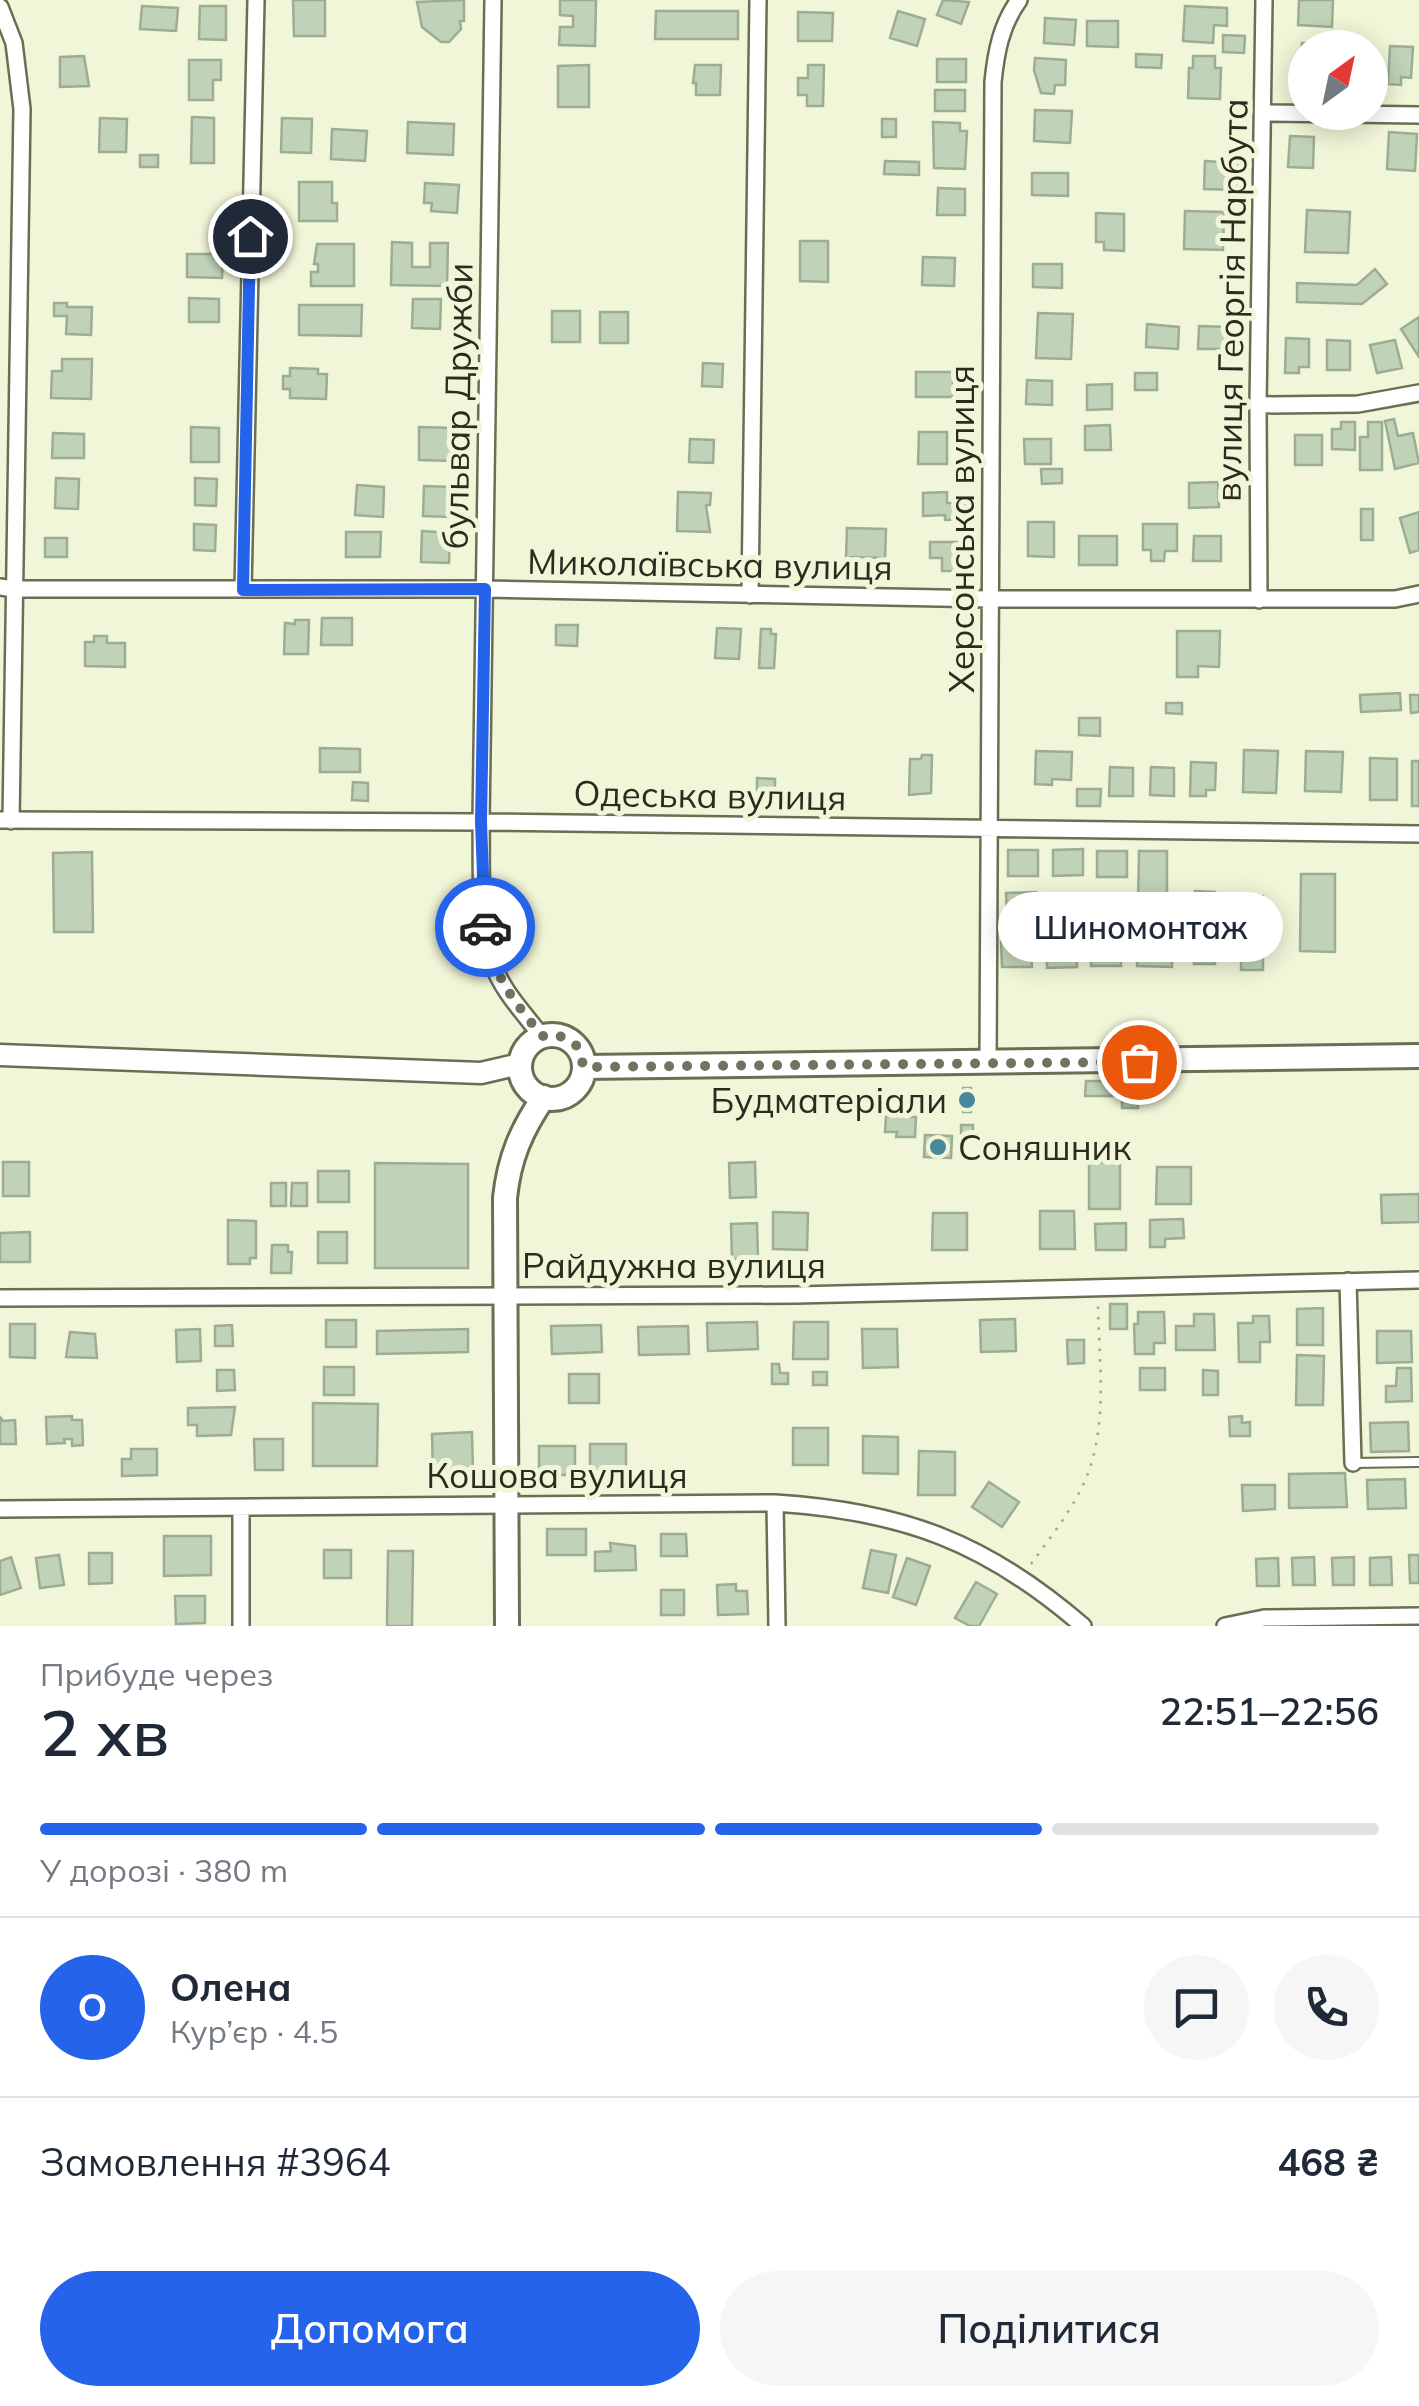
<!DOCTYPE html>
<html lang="uk">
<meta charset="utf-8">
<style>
:root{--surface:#fff;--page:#f6f6f7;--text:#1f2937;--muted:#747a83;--line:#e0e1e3;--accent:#2563eb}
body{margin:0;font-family:Mulish,sans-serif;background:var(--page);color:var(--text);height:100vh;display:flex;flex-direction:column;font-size:38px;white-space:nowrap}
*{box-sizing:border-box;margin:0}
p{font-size:32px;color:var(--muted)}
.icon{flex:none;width:55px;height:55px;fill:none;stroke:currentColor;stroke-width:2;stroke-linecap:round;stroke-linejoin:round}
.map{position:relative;height:1626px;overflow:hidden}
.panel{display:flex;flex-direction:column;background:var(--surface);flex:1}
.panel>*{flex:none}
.needle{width:65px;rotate:33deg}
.fabs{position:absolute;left:1288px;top:30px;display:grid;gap:20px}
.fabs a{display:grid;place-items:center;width:100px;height:100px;border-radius:50%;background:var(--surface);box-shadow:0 5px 25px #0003;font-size:50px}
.pin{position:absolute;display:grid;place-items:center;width:85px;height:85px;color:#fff;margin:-42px;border:5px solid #fff;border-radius:50%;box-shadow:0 2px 10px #0007}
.courier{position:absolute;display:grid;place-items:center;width:100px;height:100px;margin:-50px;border:8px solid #2563eb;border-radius:50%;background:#fff;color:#222;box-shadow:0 2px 12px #0007}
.bubble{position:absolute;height:70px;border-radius:35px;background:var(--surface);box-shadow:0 5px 25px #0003;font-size:32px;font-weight:600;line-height:70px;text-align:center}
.headline em{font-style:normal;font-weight:600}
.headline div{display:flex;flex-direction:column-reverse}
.headline{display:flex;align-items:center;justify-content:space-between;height:170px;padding:0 40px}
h1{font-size:65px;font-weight:600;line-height:75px}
.bar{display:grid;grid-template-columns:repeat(4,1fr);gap:15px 10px;align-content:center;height:120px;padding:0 40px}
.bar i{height:12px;border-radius:8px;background:var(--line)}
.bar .current{background:var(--accent)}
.bar p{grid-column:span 4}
.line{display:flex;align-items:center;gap:25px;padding:0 40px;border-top:2px solid var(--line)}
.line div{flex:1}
.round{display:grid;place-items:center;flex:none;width:105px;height:105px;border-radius:52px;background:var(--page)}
.action{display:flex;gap:20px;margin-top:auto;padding:20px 40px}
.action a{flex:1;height:115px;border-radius:60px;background:var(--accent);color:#fff;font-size:40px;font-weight:600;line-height:115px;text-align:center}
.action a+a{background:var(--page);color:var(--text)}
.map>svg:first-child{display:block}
</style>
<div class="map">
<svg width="1419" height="1626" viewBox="0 0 1419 1626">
<rect width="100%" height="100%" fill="#f1f6d8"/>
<path fill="#c0d2b8" stroke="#9cad94" stroke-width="2.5" d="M293,0H325V36H294Z
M464,0V21H460L461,29L449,42H441L422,27L417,2Z
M560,0H596L595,46L559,45L560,27H573V16L560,15Z
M943,0L969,2L961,24L937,15Z
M1299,0H1333L1332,27L1298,25Z
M142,6L178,8L176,31L140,29Z
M200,6H226V40L199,39Z
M1185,6L1227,8V26L1214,25L1213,43L1183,41Z
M656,11H738V39H655Z
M898,11L925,19L917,46L890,38Z
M798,12L833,13L832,41H798Z
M1045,18L1076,20L1074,45L1044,43Z
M1087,21H1118V47L1087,46Z
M1223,35L1245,36L1244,53L1223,52Z
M1302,43L1339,44V48H1305V78H1300Z
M1390,46L1413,47L1411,78L1401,77V85L1388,84Z
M1136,54L1162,55L1161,68L1136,67Z
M84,56L89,86L60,87V57Z
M1193,56H1215V68H1221L1220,99L1188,98L1189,68H1193Z
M1035,58L1066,60L1065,85H1055L1054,94L1041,93L1034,70Z
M937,59H966V82H937Z
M189,60H221V80H213V100H189Z
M589,65V107H558V66Z
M695,65H721L720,95H696V83H693Z
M808,65H824L823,106H807V95H798V78H808Z
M935,90H965V111H935Z
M1035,110L1072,111L1070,143L1034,141Z
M192,117L214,118V163H191Z
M100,118L127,119L126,152H99Z
M282,118L312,119L311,153L281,152Z
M882,119H896V137H882Z
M408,122L454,124L453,155L407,153Z
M933,122L960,123V131H967L965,169L934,168Z
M332,129L367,131L365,161L331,159Z
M1389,132L1417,134L1415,171L1387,169Z
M1290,136L1314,137L1313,168L1288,167Z
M140,155H158V167H140Z
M885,161L919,162V175L884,174Z
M1205,161L1238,163L1236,190L1204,189Z
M1032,173H1068V196L1032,195Z
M299,182H332V203H337V221H299Z
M425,183L459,185L457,213L431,211L432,203H424Z
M938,188L965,189V215H937Z
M1307,210L1350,212L1348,253L1305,252Z
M1185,211L1224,212L1223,250L1184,249Z
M1096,213L1124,214V251L1104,250V242H1096Z
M800,241H828V282L800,281Z
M392,242L412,243V267H430V243H448L447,286L391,285Z
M317,244H354V286H311V272H318V264H314Z
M187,254H223L222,278L187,277Z
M923,257L955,258L954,286L922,285Z
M1033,264H1062V288L1033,287Z
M1375,269L1387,284L1362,304L1297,302V283L1357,285Z
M189,298L219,299V322H189Z
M413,299H441L440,329L412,328Z
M54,303H67V307H92L91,335L66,334L67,316H54Z
M299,305H362L361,336L299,335Z
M552,311H580V342H552Z
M600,312H628V343H600Z
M1038,313L1073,314L1071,359L1036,358Z
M1419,317V357L1401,329Z
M1147,324L1179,327L1178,349L1146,347Z
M1199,326L1229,327V349H1198Z
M1286,338L1309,339V367H1299V373H1285Z
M1327,340L1350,341V370H1327Z
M1395,340L1402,368L1377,373L1370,345Z
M62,359H92L91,399L51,398L52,371H62Z
M703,363L723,364L722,387L702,386Z
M290,368L318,369V374H327L326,399L290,398V389H283V376H290Z
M916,372H953V397H916Z
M1135,373H1157V390H1135Z
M1027,380L1052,381V405L1026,404Z
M1112,384V409L1087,410V385Z
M1394,419L1398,436L1413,433L1419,463L1395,469L1385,421Z
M1341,422H1355V450L1332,449V429H1341Z
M1368,422H1382V470H1360V437H1368Z
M1110,425L1111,450H1085V426Z
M191,427L219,428V462H191Z
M419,427L455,428L454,461L419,460Z
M919,432H947V464H918Z
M53,433L84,434V458H52Z
M1295,435H1322V465H1295Z
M690,439L714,440L713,463L689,462Z
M1024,439H1051V464H1025Z
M1041,469H1062V483L1042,484Z
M56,478L79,479L78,509L55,508Z
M195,478L217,479L216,506L195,505Z
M1218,482L1219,507L1189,508V483Z
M357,485L384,487L383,517L355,515Z
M424,486L452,487L451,517L423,516Z
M678,492L711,493L710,505H706L710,532L677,531Z
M947,492V503H972V519L945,520V515L923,516V493Z
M1361,509H1373V540H1361Z
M1419,512V550L1410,553L1400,518Z
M1028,522H1054V557L1028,556Z
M194,524L216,525L215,551L194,550Z
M1143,524H1177V551H1165L1164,561H1151V550H1143Z
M847,528L886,529L885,558L846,557Z
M422,531L450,533L449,563L421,562Z
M346,532H381L380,557H346Z
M1079,536H1117V565H1079Z
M1194,536H1221V561H1193Z
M45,538H67V557H45Z
M930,542H962V571H942V558H930Z
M322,618H352V645H321Z
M295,620H309L308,654H284L285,623L295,624Z
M556,625H578L577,646L556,645Z
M717,628L741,629L739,659L715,658Z
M761,629H771V634H776L774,668H759Z
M1177,631H1220L1219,667L1198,666V677H1177Z
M94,636H107V643H125V667L85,666V642H94Z
M1400,693L1401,710L1361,712L1360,695Z
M1410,695H1419V712L1411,713Z
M1166,703H1182V714L1166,713Z
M1079,718H1100V736L1079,735Z
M320,748L360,749V772H320Z
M1244,750L1278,751L1276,793L1243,792Z
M1036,751L1072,752L1071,780L1052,779V785L1035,784Z
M1306,751L1343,752L1341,792L1305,791Z
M922,755H932L931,793L909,795L910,759H921Z
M1370,758L1397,759V800H1370Z
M1412,761H1419V806H1412Z
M1191,762L1216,763L1215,790H1206V796H1190Z
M1110,767L1133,768V796H1109Z
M1151,767L1174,768V796L1150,795Z
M757,778L775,779V796H757Z
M353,782L368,783V801L352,800Z
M1077,789H1101L1100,806H1077Z
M1083,849V875L1053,876V850Z
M1008,850H1038V876H1008Z
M1097,851H1127V877H1097Z
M1139,851H1167V919H1172V967L1137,966Z
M92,852L93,932H54L53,853Z
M1301,874H1335V952L1300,951Z
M1195,891L1215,892V964H1194Z
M1036,892L1037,918L1007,919L1006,893Z
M1082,894V920L1052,921V895Z
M1098,894H1128V920H1098Z
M1241,896H1263V970H1241Z
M1091,940H1120L1121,966H1091Z
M1001,941H1031L1032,967H1002Z
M1077,941V967L1047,968V942Z
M1086,1081H1112V1096H1085Z
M963,1088H971V1112H963Z
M1122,1095H1138V1108H1122Z
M886,1116L916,1117L915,1137H896L897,1132H885Z
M961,1125H973V1139H961Z
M925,1135L952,1136L951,1158L924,1157Z
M3,1162H29V1196H3Z
M755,1162L756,1197L730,1198L729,1163Z
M1089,1162L1120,1163V1209H1089Z
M375,1163L468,1164V1268H375Z
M1157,1167H1191V1204H1156Z
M318,1171H349V1202H318Z
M271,1183H286V1206H271Z
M292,1183H307V1206H291Z
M1419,1194V1222L1382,1223L1381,1195Z
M1040,1211H1074L1075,1249H1040Z
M773,1212L808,1213L807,1250L773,1249Z
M933,1213H967V1250H932Z
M1183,1219L1184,1238L1165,1239V1247H1150V1220Z
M228,1220L256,1221V1258H250V1264H228Z
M757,1223L758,1259H732L731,1224Z
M1126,1223V1250H1096L1095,1224Z
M30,1232V1262H0V1233Z
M318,1232H347V1263H318Z
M272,1245H288V1252H292L291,1273H271Z
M1110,1304H1127V1329H1110Z
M1323,1308V1345H1297V1309Z
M1138,1312H1164L1165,1343H1154V1354H1135L1134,1324H1138Z
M1194,1314H1214L1215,1350H1176V1326H1194Z
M1253,1316H1269L1270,1342H1260V1362H1239L1238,1323H1253Z
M1015,1319L1016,1351L981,1352L980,1320Z
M326,1320H356V1347H326Z
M757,1322L758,1349L708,1351L707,1323Z
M794,1322H828V1359H793Z
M10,1324H35V1358L10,1357Z
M232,1325L233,1346H215V1326Z
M601,1325L602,1352L552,1354L551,1326Z
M688,1326L689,1354L639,1355L638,1327Z
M200,1329L201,1361L177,1362L176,1330Z
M468,1329V1352L377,1354V1331Z
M862,1329H897L898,1367L863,1368Z
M1377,1331H1411L1412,1362L1377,1363Z
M70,1332L95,1334L97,1358L66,1357Z
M1067,1340H1084V1363L1068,1364Z
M1297,1355L1324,1356L1323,1405H1296Z
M772,1364H779L780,1373H788V1384H772Z
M324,1367H354V1395H324Z
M1140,1368H1165V1390H1140Z
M1397,1368H1411L1412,1401L1386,1402V1386H1396Z
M217,1370H234L235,1390L217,1391Z
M1203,1370L1218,1371V1395H1203Z
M813,1372H827V1385H813Z
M569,1374H599V1403H569Z
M313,1403L378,1404L377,1466H313Z
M235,1407L231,1435L197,1436V1425H188V1408Z
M72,1416V1420H82L83,1445L72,1446V1439H64L65,1443L47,1444L46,1417Z
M1242,1416V1423L1250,1422V1436H1230L1229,1417Z
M0,1417L3,1421L15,1420L16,1444H0Z
M1408,1422L1409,1451L1371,1452L1370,1423Z
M793,1428H828V1465H793Z
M472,1432L473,1473L433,1475L432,1434Z
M863,1436L898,1437V1474L863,1473Z
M254,1439H283V1470H255Z
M590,1444H626V1473H590Z
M539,1446H575V1475H539Z
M131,1449H157V1475L122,1476V1459H131Z
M919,1451L955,1452V1495H918Z
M1345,1473L1347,1507L1289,1508V1474Z
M1405,1479L1406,1508L1368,1509L1367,1480Z
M989,1482L1019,1502L1002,1527L972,1507Z
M1242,1485H1275V1509L1243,1511Z
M547,1529H586V1555H547Z
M661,1534H686L687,1556H661Z
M164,1536H211V1575L164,1576Z
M610,1543L635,1546L636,1570L595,1571V1552L611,1551Z
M324,1550H351V1578H324Z
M871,1550L896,1555L888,1593L863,1588Z
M388,1551H413L412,1626H387Z
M89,1553H112V1583L89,1584Z
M59,1555L64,1585L40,1588L36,1558Z
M1409,1555H1419V1583H1410Z
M11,1557L21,1588L0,1595V1561Z
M1314,1557L1315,1585H1293L1292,1558Z
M1354,1557V1585H1333L1332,1558Z
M1391,1557L1392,1585H1370V1558Z
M907,1558L930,1566L916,1605L893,1597Z
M1278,1558L1279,1586H1257L1256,1559Z
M976,1582L997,1594L979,1626H970L955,1618Z
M736,1584V1591H747L748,1614L718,1615L717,1585Z
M661,1590H684V1615H661Z
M175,1596H205V1623L176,1624Z"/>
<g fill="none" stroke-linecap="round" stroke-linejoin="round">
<defs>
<path id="service" d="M1353,1463L1419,1462"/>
<path id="minor" d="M493,0L481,822C482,868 478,920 493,964C502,991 525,1014 542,1037
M0,7L14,43L22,109L11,821
M1263,113L1419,115
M1258,405L1358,404L1419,393
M0,587L13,589H485L990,599H1395L1419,594
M243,589L256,0
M750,595L758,0
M1259,600L1258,405L1264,0
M0,820L481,822L1419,834
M988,1064L993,82C996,52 1001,25 1019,0
M1348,1281L1353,1463
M0,1298L796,1295L1419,1280
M775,1503L777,1626
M0,1509L775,1503C902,1511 986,1542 1083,1626
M241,1626V1509
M1225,1626L1264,1618L1419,1616"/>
<path id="tertiary" d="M0,1055L481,1073L520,1064"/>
<path id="secondary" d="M520 1067a32 32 0 1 1 64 0a32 32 0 1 1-64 0Z
M584,1067L1419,1056
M507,1626L505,1198C509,1159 521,1130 544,1097"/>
</defs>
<use href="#service" stroke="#6a6e54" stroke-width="12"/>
<use href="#minor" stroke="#6a6e54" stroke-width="20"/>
<use href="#tertiary" stroke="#6a6e54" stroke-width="25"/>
<use href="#secondary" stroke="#6a6e54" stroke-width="28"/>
<path stroke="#a0a48d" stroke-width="2.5" stroke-dasharray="2.5 8" stroke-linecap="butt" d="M1031,1564C1049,1539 1070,1513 1083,1485C1109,1431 1099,1363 1098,1305"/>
<use href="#service" stroke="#fff" stroke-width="8"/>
<use href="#minor" stroke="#fff" stroke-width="15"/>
<use href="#tertiary" stroke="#fff" stroke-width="20"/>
<use href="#secondary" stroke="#fff" stroke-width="22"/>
</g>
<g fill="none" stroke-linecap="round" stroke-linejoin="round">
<path stroke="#707360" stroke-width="10" stroke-dasharray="0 18" d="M485,927C492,975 513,1000 542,1036L558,1035L576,1045L584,1067L1139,1062"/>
<path stroke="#2563eb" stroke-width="12" d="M250,236L243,590L485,589L481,822L485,927"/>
</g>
<g fill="#47889a" stroke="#f1f6d8" stroke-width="4">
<circle cx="967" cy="1100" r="10"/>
<circle cx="938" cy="1147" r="10"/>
</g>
<g text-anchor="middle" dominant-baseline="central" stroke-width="10" stroke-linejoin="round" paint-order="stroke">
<g font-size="35" fill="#2a2c20" stroke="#f1f6d8">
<text transform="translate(1231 300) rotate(-89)">вулиця Георгія Нарбута</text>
<text transform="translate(457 406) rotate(-89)">бульвар Дружби</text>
<text transform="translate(961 529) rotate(-90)">Херсонська вулиця</text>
<text transform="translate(710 564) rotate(1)">Миколаївська вулиця</text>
<text transform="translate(710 795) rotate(1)">Одеська вулиця</text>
<text x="674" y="1265">Райдужна вулиця</text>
<text x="557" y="1475">Кошова вулиця</text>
</g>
<g font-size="35" fill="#2a2c20" stroke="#f1f6d8" text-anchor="end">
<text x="947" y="1100">Будматеріали</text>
<text x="958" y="1147" text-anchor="start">Соняшник</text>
</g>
</g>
</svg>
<div class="fabs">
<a><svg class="needle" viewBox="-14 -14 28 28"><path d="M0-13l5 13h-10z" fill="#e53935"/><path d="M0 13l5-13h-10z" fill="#747a83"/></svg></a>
</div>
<div class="pin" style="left:1139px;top:1062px;background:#ea580c"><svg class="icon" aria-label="bag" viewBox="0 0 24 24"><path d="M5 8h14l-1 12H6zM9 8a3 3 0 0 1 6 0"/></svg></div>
<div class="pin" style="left:250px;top:236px;background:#1f2937"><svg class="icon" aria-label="home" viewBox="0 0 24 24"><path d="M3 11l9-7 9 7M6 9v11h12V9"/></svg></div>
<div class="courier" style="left:485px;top:927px"><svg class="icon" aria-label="car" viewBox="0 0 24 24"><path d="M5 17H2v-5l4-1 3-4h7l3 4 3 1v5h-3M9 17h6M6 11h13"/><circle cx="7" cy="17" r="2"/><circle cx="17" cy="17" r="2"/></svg></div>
<div class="bubble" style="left:998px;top:892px;width:285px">Шиномонтаж</div>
</div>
<section class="panel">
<div class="headline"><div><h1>2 хв</h1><p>Прибуде через</p></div><em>22:51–22:56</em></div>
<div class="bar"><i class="current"></i><i class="current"></i><i class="current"></i><i></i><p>У дорозі · 380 m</p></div>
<div class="line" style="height:180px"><b class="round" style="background:var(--accent);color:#fff">О</b><div><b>Олена</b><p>Кур’єр · 4.5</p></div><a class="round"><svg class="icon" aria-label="chat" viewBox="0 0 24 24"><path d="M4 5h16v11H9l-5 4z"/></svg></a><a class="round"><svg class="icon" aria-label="phone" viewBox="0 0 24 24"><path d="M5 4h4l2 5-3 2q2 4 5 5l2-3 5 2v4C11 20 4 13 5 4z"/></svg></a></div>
<div class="line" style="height:130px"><div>Замовлення #3964</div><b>468 ₴</b></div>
<div class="action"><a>Допомога</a><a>Поділитися</a></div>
</section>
